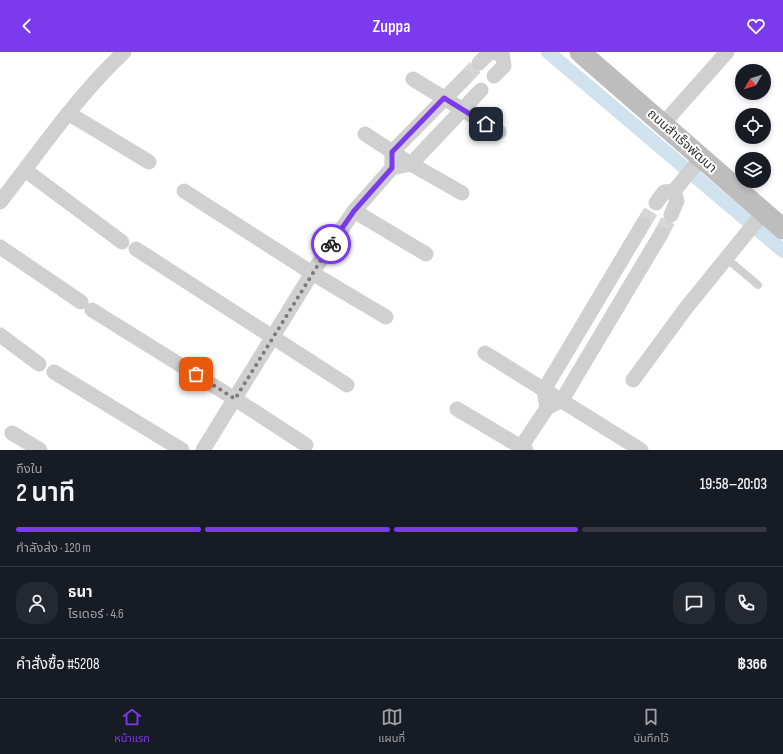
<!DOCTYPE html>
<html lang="th">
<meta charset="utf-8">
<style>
:root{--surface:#171b24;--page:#242831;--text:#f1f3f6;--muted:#9ea1a6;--line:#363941;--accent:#7c3aed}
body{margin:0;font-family:"Sofia Sans Condensed","Noto Sans Thai",sans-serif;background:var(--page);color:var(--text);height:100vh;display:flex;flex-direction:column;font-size:15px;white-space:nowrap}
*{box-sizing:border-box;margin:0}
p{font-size:13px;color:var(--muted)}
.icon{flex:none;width:22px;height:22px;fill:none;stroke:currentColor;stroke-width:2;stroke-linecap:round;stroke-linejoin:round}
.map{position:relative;height:398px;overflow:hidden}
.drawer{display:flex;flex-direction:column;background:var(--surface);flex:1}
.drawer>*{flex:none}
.needle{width:26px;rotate:231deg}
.controls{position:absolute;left:735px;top:12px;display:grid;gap:8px}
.controls a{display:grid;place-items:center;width:36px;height:36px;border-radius:50%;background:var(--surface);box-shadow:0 2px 6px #0003;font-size:20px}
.pin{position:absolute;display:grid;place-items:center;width:34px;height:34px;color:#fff;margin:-17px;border-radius:8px;box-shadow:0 2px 6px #0006}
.courier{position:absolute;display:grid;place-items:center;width:40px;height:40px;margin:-20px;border:3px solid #7c3aed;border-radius:50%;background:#fff;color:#222;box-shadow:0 1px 5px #0007}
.summary em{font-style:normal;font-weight:600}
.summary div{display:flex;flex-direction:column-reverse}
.summary{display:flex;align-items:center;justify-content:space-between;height:68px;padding:0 16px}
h1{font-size:26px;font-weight:600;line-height:30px}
.bar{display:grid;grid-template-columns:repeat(4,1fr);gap:6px 4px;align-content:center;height:48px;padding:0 16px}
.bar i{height:5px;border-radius:3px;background:var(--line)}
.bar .active{background:var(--accent)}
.bar p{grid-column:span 4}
.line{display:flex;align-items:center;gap:10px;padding:0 16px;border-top:1px solid var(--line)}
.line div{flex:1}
.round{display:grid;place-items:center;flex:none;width:42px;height:42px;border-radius:16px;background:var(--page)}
header{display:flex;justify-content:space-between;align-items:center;height:52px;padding:0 16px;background:var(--accent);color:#fff;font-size:18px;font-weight:600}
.tab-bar{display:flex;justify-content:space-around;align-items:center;height:56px;border-top:1px solid var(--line);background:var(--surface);font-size:11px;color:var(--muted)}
.tab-bar a{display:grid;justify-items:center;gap:2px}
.tab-bar .active{color:var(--accent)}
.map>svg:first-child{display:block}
</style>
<header><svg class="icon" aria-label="back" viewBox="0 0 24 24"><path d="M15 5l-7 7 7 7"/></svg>Zuppa<svg class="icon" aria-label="heart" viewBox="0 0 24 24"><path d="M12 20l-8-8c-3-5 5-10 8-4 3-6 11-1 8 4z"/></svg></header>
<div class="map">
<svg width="783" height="398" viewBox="0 0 783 398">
<rect width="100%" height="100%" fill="#fff"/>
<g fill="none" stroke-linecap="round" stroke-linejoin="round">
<path stroke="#cfe2ee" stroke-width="14" d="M548,0L783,199"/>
<path stroke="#d6d6d6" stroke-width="15" stroke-dasharray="15 8" stroke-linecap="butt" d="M465,26L479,11
M643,172L656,151
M661,182L671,163"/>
<path stroke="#d0d0d0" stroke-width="8" d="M726,206L758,233"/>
<path stroke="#d0d0d0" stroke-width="15" d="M479,11L489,1L502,0
M494,24L504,14L502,1
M413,27L499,80
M68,61L149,110
M663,72L727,0
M365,82L411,112L462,141
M392,116V100L465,26
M25,118L122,190
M184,139L312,221L386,265
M0,150C40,99 77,44 124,0
M656,151L664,140L674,139L701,106
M354,159L426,202
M671,163L677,149L674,139
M643,172L544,338L547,356L562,348L661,182
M0,195L81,250
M136,197L347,333
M92,258L235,347L306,393
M0,283L39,312
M485,301L641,398
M54,320L182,398
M633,328L686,256L763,161
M457,357L526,398
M12,381L40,398
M203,398L312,221L354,159L392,116L411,112L481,38
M519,398L547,356"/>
<path stroke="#bdbdbd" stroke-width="21" d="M580,0L783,177"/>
</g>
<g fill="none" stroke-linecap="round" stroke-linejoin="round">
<path stroke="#7a7a7a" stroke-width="4" stroke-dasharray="0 7.2" d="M196,322L235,347L331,192"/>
<path stroke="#7c3aed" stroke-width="5" d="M331,192L354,159L392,116V100L444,46L486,72"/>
</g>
<g text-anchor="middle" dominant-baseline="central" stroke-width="4" stroke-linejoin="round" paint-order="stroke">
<g font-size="13" fill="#333" stroke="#fff">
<text transform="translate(682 89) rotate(42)">ถนนสำเร็จพัฒนา</text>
</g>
</g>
</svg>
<div class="controls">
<a><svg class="needle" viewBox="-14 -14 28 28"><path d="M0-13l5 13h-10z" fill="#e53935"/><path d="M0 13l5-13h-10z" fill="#9ea1a6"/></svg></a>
<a><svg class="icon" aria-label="locate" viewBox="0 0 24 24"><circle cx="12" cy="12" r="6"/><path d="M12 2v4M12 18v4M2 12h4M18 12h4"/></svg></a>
<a><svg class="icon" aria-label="layers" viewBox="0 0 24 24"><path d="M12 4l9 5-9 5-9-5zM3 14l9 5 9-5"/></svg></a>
</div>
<div class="pin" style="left:196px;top:322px;background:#ea580c"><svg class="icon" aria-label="bag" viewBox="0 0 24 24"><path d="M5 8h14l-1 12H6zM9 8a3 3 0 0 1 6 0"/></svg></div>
<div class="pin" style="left:486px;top:72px;background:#1f2937"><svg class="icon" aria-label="home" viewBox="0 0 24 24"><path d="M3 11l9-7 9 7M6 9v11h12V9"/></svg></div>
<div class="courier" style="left:331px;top:192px"><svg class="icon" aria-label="bike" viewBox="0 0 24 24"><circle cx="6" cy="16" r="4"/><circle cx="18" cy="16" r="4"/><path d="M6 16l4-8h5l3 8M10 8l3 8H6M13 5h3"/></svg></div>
</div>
<section class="drawer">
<div class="summary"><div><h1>2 นาที</h1><p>ถึงใน</p></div><em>19:58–20:03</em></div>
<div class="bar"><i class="active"></i><i class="active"></i><i class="active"></i><i></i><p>กำลังส่ง · 120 m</p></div>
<div class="line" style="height:72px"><a class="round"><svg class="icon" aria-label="person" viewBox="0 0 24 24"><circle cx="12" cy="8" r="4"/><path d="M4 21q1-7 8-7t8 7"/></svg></a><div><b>ธนา</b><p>ไรเดอร์ · 4.6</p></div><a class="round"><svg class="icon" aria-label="chat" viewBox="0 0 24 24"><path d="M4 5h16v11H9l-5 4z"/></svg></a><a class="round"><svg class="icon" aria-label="phone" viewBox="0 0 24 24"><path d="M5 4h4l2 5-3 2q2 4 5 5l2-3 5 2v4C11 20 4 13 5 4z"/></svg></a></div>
<div class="line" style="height:52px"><div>คำสั่งซื้อ #5208</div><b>฿366</b></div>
</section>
<nav class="tab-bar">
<a class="active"><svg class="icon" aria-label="home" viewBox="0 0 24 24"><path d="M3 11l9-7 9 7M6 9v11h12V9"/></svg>หน้าแรก</a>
<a><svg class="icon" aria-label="map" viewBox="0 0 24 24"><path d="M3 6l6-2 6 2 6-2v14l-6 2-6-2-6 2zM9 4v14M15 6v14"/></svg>แผนที่</a>
<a><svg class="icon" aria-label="saved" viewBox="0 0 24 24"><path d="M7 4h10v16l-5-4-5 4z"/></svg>บันทึกไว้</a>
</nav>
